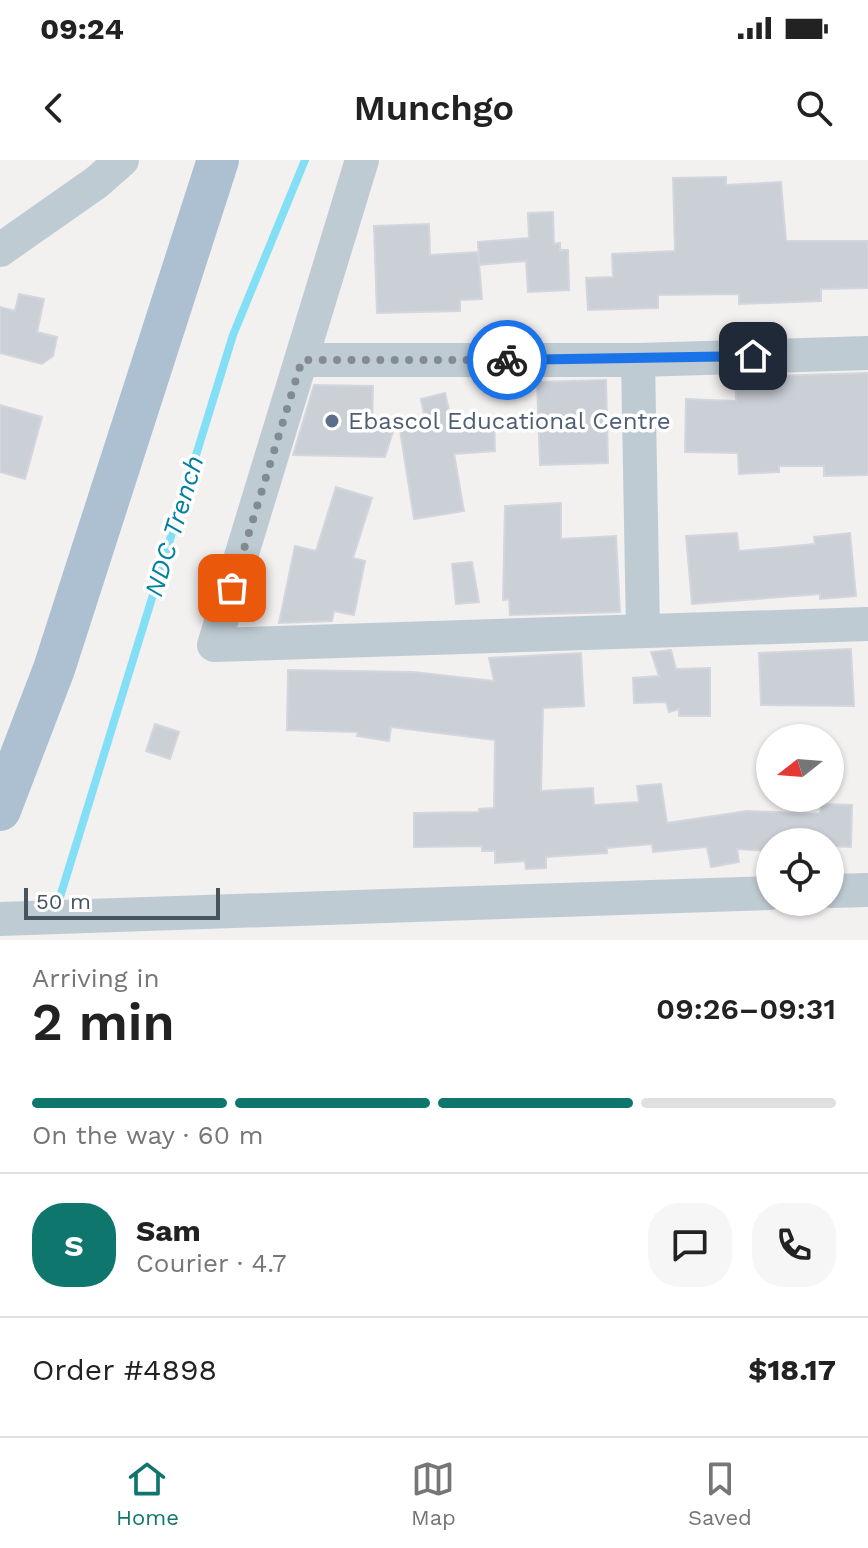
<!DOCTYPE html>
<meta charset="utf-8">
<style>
:root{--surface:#fff;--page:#f6f6f6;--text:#222;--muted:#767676;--line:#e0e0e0;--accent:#0f766e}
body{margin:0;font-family:"Work Sans",sans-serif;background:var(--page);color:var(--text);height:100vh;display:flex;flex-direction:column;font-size:30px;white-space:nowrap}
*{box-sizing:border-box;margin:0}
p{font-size:26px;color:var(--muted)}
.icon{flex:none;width:44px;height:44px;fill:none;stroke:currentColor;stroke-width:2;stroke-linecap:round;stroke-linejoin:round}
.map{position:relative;height:780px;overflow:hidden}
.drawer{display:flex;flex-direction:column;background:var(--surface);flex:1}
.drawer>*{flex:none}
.needle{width:52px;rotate:253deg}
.controls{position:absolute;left:756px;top:564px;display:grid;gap:16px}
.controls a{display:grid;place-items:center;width:88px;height:88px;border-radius:50%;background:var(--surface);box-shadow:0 2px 6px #0004;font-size:40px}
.scale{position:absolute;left:24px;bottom:20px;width:196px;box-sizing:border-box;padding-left:8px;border:4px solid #465460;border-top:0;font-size:22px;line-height:28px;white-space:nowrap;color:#465460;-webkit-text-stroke:6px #fff;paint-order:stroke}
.pin{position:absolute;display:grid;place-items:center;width:68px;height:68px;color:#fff;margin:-34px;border-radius:16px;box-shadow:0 4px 12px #0006}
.courier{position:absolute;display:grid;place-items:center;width:80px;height:80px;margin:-40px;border:6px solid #1a73e8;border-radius:50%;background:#fff;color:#222;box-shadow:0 2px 10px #0007}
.headline em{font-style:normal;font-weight:600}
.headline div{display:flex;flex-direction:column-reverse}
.headline{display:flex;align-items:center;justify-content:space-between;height:136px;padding:0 32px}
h1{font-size:52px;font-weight:600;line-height:60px}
.bar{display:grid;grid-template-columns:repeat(4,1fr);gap:12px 8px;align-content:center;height:96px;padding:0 32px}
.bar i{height:10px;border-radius:6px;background:var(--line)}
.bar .selected{background:var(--accent)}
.bar p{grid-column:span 4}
.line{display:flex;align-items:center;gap:20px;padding:0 32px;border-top:2px solid var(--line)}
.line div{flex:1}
.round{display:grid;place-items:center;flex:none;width:84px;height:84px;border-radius:32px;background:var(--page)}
.status{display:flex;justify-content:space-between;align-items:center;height:56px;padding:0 40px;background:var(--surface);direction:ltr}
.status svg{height:22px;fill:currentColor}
header{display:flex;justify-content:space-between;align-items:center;height:104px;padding:0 32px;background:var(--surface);font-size:36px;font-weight:600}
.tab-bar{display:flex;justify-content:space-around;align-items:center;height:112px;border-top:2px solid var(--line);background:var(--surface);font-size:22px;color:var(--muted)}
.tab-bar a{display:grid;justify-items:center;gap:4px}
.tab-bar .selected{color:var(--accent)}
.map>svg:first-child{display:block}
</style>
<div class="status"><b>09:24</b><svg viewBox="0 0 49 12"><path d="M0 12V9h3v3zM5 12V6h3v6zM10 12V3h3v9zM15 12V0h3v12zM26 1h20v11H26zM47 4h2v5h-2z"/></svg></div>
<header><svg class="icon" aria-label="back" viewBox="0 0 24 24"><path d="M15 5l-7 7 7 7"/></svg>Munchgo<svg class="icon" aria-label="search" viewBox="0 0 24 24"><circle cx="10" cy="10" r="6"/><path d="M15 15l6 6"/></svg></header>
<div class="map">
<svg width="868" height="780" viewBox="0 0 868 780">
<rect width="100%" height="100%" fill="#f3f0f0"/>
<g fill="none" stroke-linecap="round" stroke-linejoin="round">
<path stroke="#83dff6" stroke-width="8" d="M60,737L233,175L305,0"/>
</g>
<path fill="#cbcfd6" stroke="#d3d6dc" stroke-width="2" d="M726,17V25L781,22L786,81H868V128L821,129V141L739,144V134L658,135V148L588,150L586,118L613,117L612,94L675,91L673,18Z
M553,52L554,84L560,83V90H568L569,130L528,132L526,101L479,105L478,82L529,78L528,53Z
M429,64L430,95L478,92L482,139L460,140V151L377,153L374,66Z
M19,134L44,139L37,172L57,177L53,196L42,204L0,193V147L15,151Z
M868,213V315L824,316V306H779V312L739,314L738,293L685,292L686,239L736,241L735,217Z
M606,220L608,303L540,305L537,222Z
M314,225L373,226L372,272L395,265L385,297L293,295Z
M445,233L451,259L494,257L495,291L454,294L464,351L414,359L399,264L424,255L421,239Z
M0,245L42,257L25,319L0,312Z
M336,327L372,338L353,398L365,401L354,455L334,451L332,461L279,463L295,386L316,391Z
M561,343V379L616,376L620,452L510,455L509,439L503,440L505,346Z
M737,373L739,391L815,384L814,377L850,373L856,436L820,439V434L692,444L686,376Z
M472,402L479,442L456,444L452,404Z
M851,489L854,546L761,545L759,493Z
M671,490L676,509L710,508V556H679V549L669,552L666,542L634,543L633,518L659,516L651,492Z
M581,493L584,546L543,548L541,631L593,628L594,645L639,642L637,626L661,624L667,663L747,651L820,654L821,644L852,645L851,687L830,686V682H770V691L737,689L739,702L711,707L707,687L653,692L652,684L607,688V693L546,697V708L526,709L525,701L495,703V691H482V686L414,687V653L479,652V649L494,648L495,580L391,567L389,581L357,576L358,572L287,570L288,510L413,512L494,521L489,498Z
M155,564L179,572L170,599L146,591Z"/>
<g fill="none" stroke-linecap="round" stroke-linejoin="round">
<path stroke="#bfcbd3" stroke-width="34" d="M362,0L214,485L868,464
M0,90L97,22L122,0
M302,200H638L868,193
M638,200L643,470
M830,731L868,730
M0,759L770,733"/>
<path stroke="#adc0d2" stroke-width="42" d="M0,650L54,509L218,0"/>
</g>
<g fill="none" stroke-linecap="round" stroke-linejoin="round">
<path stroke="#838b92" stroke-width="8" stroke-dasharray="0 14.4" d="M232,428L302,200H507"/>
<path stroke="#1a73e8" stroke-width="10" d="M507,200L753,196"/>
</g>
<circle fill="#5c6f8a" stroke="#fff" stroke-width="3" cx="332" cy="261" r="8"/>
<g text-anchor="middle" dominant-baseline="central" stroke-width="7" stroke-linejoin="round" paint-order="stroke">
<g font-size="24" fill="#4e5e75" stroke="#fff" text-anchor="start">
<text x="348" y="261">Ebascol Educational Centre</text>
</g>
<g font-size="26" font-style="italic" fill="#0380a0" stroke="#fff">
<text transform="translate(174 366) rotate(-73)">NDC Trench</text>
</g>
</g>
</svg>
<div class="controls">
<a><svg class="needle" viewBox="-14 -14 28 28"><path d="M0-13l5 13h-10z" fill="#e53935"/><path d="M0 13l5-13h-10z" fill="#767676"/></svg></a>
<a><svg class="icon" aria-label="locate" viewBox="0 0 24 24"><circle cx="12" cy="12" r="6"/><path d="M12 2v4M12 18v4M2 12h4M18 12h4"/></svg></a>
</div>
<div class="scale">50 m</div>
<div class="pin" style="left:232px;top:428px;background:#ea580c"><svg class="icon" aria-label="bag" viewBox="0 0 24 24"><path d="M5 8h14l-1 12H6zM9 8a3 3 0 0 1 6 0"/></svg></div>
<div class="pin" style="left:753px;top:196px;background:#1f2937"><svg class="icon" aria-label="home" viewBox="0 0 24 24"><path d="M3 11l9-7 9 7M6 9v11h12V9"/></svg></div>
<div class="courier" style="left:507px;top:200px"><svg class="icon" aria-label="bike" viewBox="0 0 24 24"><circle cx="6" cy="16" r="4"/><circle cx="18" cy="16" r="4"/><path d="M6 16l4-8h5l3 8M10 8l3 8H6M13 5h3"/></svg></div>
</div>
<section class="drawer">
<div class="headline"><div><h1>2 min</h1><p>Arriving in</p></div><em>09:26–09:31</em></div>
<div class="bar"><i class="selected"></i><i class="selected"></i><i class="selected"></i><i></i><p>On the way · 60 m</p></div>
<div class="line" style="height:144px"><b class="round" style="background:var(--accent);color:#fff">S</b><div><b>Sam</b><p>Courier · 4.7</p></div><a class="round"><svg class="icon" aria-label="chat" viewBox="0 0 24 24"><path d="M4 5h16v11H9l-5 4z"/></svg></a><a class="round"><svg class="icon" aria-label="phone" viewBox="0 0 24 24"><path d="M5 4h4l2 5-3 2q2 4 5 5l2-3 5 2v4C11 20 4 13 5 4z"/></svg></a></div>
<div class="line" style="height:104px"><div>Order #4898</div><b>$18.17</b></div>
</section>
<nav class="tab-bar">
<a class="selected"><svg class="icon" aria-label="home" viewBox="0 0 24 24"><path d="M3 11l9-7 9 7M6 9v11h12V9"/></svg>Home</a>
<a><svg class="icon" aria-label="map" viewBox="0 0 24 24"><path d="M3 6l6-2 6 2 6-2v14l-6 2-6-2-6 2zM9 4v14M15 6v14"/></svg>Map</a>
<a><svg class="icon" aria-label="saved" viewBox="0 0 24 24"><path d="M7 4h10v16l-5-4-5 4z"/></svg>Saved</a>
</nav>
